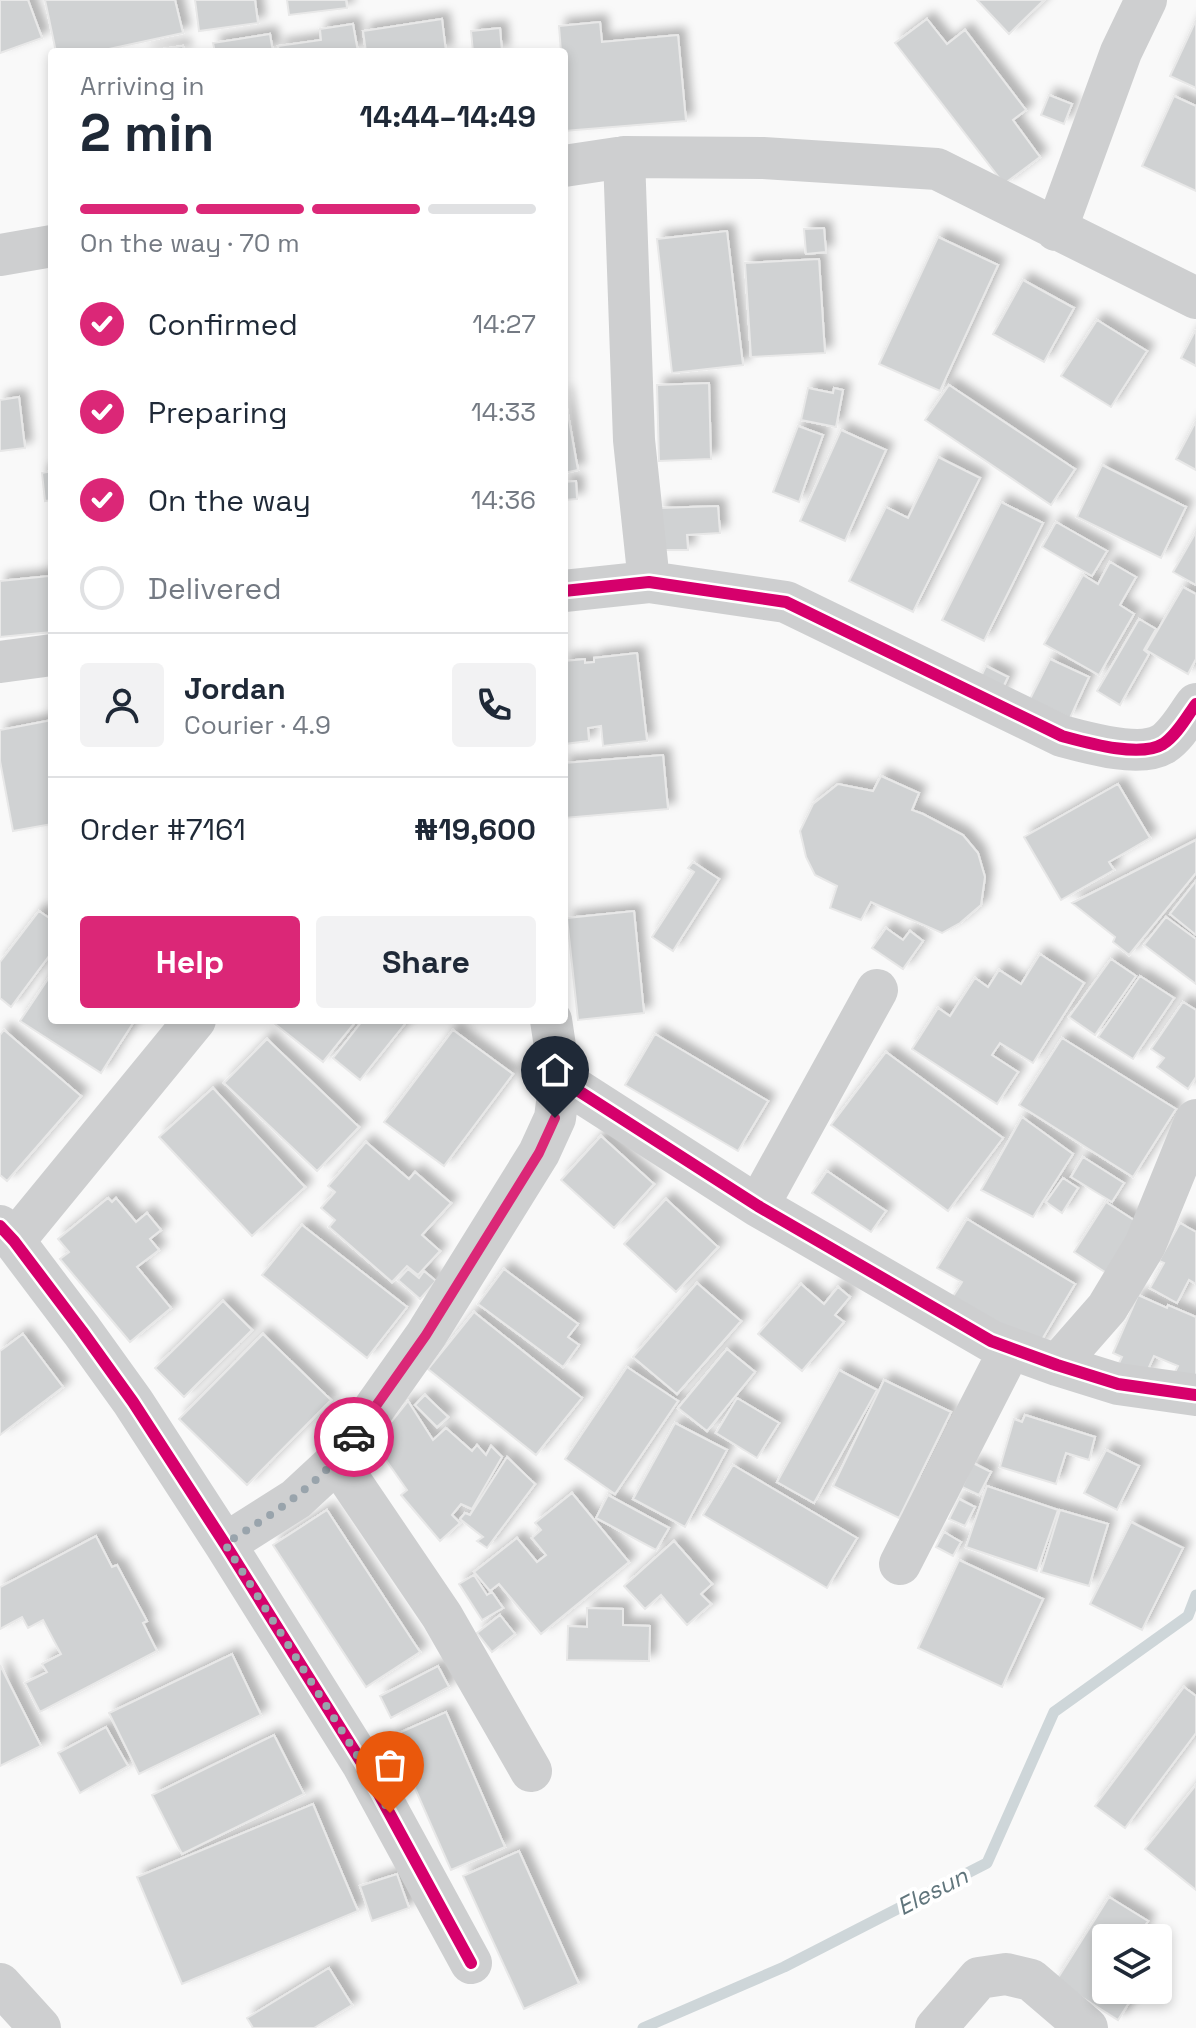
<!DOCTYPE html>
<meta charset="utf-8">
<style>
:root{--surface:#fff;--page:#f2f2f3;--text:#1f2937;--muted:#747a83;--line:#e0e1e3;--accent:#db2777}
body{margin:0;font-family:"Space Grotesk",sans-serif;background:var(--page);color:var(--text);height:100vh;display:flex;flex-direction:column;font-size:30px;white-space:nowrap}
*{box-sizing:border-box;margin:0}
p{font-size:26px;color:var(--muted)}
.icon{flex:none;width:44px;height:44px;fill:none;stroke:currentColor;stroke-width:2;stroke-linecap:round;stroke-linejoin:round}
.map{position:relative;flex:1;overflow:hidden}
.sheet{position:absolute;left:48px;top:48px;width:520px;height:976px;display:flex;flex-direction:column;background:var(--surface);border-radius:8px;box-shadow:0 4px 12px #0003}
.sheet>*{flex:none}
.fabs{position:absolute;left:1092px;top:1924px;display:grid;gap:16px}
.fabs a{display:grid;place-items:center;width:80px;height:80px;border-radius:8px;background:var(--surface);box-shadow:0 4px 12px #0003;font-size:40px}
.pin{position:absolute;display:grid;place-items:center;width:68px;height:68px;color:#fff;margin:-82px -34px;border-radius:50% 50% 50% 0;rotate:-45deg;box-shadow:0 0 8px #0007}
.pin .icon{rotate:45deg}
.courier{position:absolute;display:grid;place-items:center;width:80px;height:80px;margin:-40px;border:6px solid #db2777;border-radius:50%;background:#fff;color:#222;box-shadow:0 2px 10px #0007}
.headline em{font-style:normal;font-weight:600}
.headline div{display:flex;flex-direction:column-reverse}
.headline{display:flex;align-items:center;justify-content:space-between;height:136px;padding:0 32px}
h1{font-size:52px;font-weight:600;line-height:60px}
.bar{display:grid;grid-template-columns:repeat(4,1fr);gap:12px 8px;align-content:center;height:96px;padding:0 32px}
.bar i{height:10px;border-radius:6px;background:var(--line)}
.bar .active{background:var(--accent)}
.bar p{grid-column:span 4}
.line{display:flex;align-items:center;gap:20px;padding:0 32px;border-top:2px solid var(--line)}
.line div{flex:1}
.round{display:grid;place-items:center;flex:none;width:84px;height:84px;border-radius:8px;background:var(--page)}
ol{padding:0 32px;list-style:none}
li{display:flex;align-items:center;gap:24px;height:88px}
li p{margin-inline-start:auto}
li .icon{padding:8px;border-radius:50%;background:var(--accent);color:#fff;stroke-width:4}
li:last-child{color:var(--muted)}
li i{width:44px;height:44px;border:4px solid var(--line);border-radius:50%}
.primary-button{display:flex;gap:16px;margin-top:auto;padding:16px 32px}
.primary-button a{flex:1;height:92px;border-radius:8px;background:var(--accent);color:#fff;font-size:32px;font-weight:600;line-height:92px;text-align:center}
.primary-button a+a{background:var(--page);color:var(--text)}
.map>svg:first-child{display:block}
</style>
<div class="map">
<svg width="1196" height="2028" viewBox="0 0 1196 2028">
<defs>
<filter id="shadow"><feDropShadow dx="7" dy="-7" stdDeviation="4" flood-color="#0004"/></filter>
</defs>
<rect width="100%" height="100%" fill="#f9f9f9"/>
<g fill="none" stroke-linecap="round" stroke-linejoin="round">
<path stroke="#ced6d9" stroke-width="11" d="M643,2028L784,1967L987,1863L1054,1712L1188,1616L1196,1595"/>
</g>
<path fill="#d0d2d3" stroke="#e8e8e8" stroke-width="2" filter="url(#shadow)" d="M0,0H28L42,38L0,53Z
M45,0H175L183,33L95,52H56Z
M195,0H255L258,23L199,31Z
M287,0H346L347,8L289,15Z
M977,0H1044L1009,34Z
M442,19L446,52H366L363,31Z
M927,19L947,44L965,30L1026,110L1013,120L1040,157L1004,184L895,43Z
M1196,20V88L1170,76Z
M600,22L602,42L678,35L686,121L564,131V52H561L559,26Z
M353,24L358,52H279L278,46L321,40L320,29Z
M500,28L502,52H473L471,31Z
M270,34L273,52H215L213,43Z
M183,46L184,52H143Z
M1049,95L1072,104L1064,124L1041,115Z
M1174,96L1196,106V191L1142,166Z
M824,228L826,252L806,254L804,229Z
M727,231L743,365L672,373L657,239Z
M938,237L998,265L940,391L879,364Z
M819,259L825,353L751,357L745,263Z
M1023,280L1074,308L1044,362L993,334Z
M1097,320L1147,351L1111,407L1061,376Z
M1195,331L1196,332V366L1181,358Z
M709,383L711,459L659,461L657,385Z
M949,385L1075,469L1051,505L925,420Z
M808,388L833,393L834,388L843,390L836,427L801,420Z
M564,392L578,470L564,473Z
M19,397L25,448L0,451V400Z
M1196,421V470L1176,459Z
M798,426L823,435L799,502L773,492Z
M841,430L886,450L845,541L800,521Z
M938,457L980,478L913,612L849,581L886,507L908,518Z
M1102,465L1186,507L1161,558L1077,517Z
M52,471V500L45,501L42,473Z
M576,481L577,499L564,500V482Z
M1001,502L1043,523L984,641L942,620Z
M718,506L720,533L687,535L688,550H662L660,508Z
M1056,522L1107,551L1092,576L1042,547Z
M1196,532V585L1173,572Z
M1110,562L1136,577L1120,605L1134,614L1099,675L1044,644L1083,575L1098,584Z
M49,576L52,600V632L0,637V581Z
M1183,587L1196,594V659L1188,674L1146,650Z
M1139,619L1156,629L1144,650L1149,654L1120,705L1097,691Z
M637,653L647,741L603,746L601,726L588,728L589,741L564,744V661L585,659V663L594,662V658Z
M1050,659L1089,677L1070,718L1030,699Z
M986,666L1008,677L998,698L976,687Z
M52,720V824L13,831L0,761V730Z
M663,755L668,809L564,818V763Z
M881,776L919,793L912,810L923,814L963,835L978,853L985,877L981,905L960,923L942,933L871,902L861,920L830,908L837,886L815,875L806,857L800,831L813,804L838,784L873,791Z
M1118,784L1150,838L1109,862L1114,870L1061,900L1024,837Z
M1196,840V873L1129,955L1113,942L1115,937L1072,903Z
M693,862L719,879L673,951L652,937L694,872L688,868Z
M1196,881V935L1170,914Z
M39,911L52,920V952L11,1007L0,998V962Z
M634,911L644,1013L578,1020L567,918Z
M1166,917L1196,939V984L1144,945Z
M886,928L903,940L910,931L923,941L903,969L872,948Z
M1040,954L1084,983L1033,1063L1000,1043L992,1055L1018,1072L997,1104L912,1049L938,1008L950,1016L975,978L988,987L999,970L1021,984Z
M1111,959L1136,976L1095,1035L1069,1017Z
M52,973V1020H135L101,1073L20,1021Z
M1140,976L1174,998L1133,1059L1098,1037Z
M1183,1002L1196,1010V1077L1188,1089L1157,1067L1164,1058L1151,1049Z
M270,1020H357L323,1062Z
M363,1020H408L360,1080L333,1058Z
M4,1030L81,1096L7,1181L0,1175V1035Z
M453,1030L513,1074L444,1166L384,1122Z
M655,1034L768,1101L738,1151L625,1085Z
M1062,1038L1176,1109L1133,1177L1019,1105Z
M267,1039L359,1127L317,1171L224,1083Z
M886,1052L1003,1138L948,1211L831,1125Z
M213,1088L305,1187L252,1236L159,1137Z
M1022,1117L1073,1154L1033,1217L981,1190Z
M601,1136L654,1184L614,1228L561,1180Z
M366,1142L409,1179L415,1172L451,1203L422,1235L440,1251L418,1275L407,1266L392,1282L329,1227L335,1220L321,1208L335,1192L328,1186Z
M1083,1157L1124,1183L1112,1202L1071,1177Z
M827,1171L886,1211L871,1232L812,1193Z
M1063,1178L1078,1188L1062,1213L1046,1202Z
M108,1198L112,1202L116,1198L136,1222L147,1213L161,1230L150,1239L159,1250L137,1267L171,1308L130,1342L60,1259L69,1252L58,1239Z
M666,1199L718,1247L676,1292L624,1244Z
M1106,1202L1140,1224L1108,1274L1074,1252Z
M967,1219L1075,1284L1037,1348L952,1298L962,1282L937,1268Z
M1180,1223L1196,1232V1284L1189,1280L1177,1303L1150,1288L1164,1263L1159,1261Z
M302,1225L407,1307L367,1358L262,1275Z
M408,1269L419,1278L424,1271L436,1281L420,1299L398,1280Z
M504,1269L578,1324L568,1337L579,1345L563,1367L478,1304Z
M697,1283L741,1321L677,1394L633,1357Z
M801,1284L824,1304L838,1287L850,1297L835,1315L844,1322L802,1371L758,1334Z
M1138,1295L1167,1308L1168,1305L1196,1317V1383L1174,1374L1178,1366L1154,1356L1145,1376L1118,1365L1122,1357L1113,1353Z
M223,1301L252,1330L184,1397L155,1368Z
M474,1312L582,1398L536,1455L428,1369Z
M23,1334L63,1387L0,1435V1351Z
M263,1334L331,1400L247,1485L179,1419Z
M727,1349L755,1372L707,1431L678,1408Z
M627,1367L678,1401L615,1494L565,1459Z
M839,1370L877,1390L814,1503L777,1482Z
M884,1380L951,1412L899,1518L833,1486Z
M425,1395L448,1417L437,1427L415,1405Z
M737,1398L779,1423L757,1458L716,1433Z
M408,1401L433,1440L446,1428L472,1451L477,1445L486,1455L491,1446L502,1457L472,1509L461,1504L452,1515L460,1523L440,1541L401,1495L407,1490L374,1443Z
M1025,1415L1095,1437L1089,1460L1066,1453L1056,1484L1000,1467L1014,1419L1022,1422Z
M675,1423L727,1450L685,1527L633,1499Z
M1106,1450L1139,1466L1117,1510L1084,1493Z
M507,1457L535,1484L487,1548L477,1541L483,1537L460,1519L465,1513L470,1515Z
M973,1463L991,1472L979,1495L962,1487Z
M733,1465L857,1538L827,1588L703,1515Z
M987,1486L1058,1510L1037,1571L966,1547Z
M572,1493L629,1562L541,1634L499,1584L490,1591L474,1572L517,1538L537,1562L546,1555L532,1538L541,1530L535,1523Z
M608,1495L669,1528L656,1550L596,1518Z
M959,1499L975,1507L965,1526L949,1519Z
M327,1510L420,1652L366,1687L273,1545Z
M1060,1510L1108,1524L1089,1586L1041,1572Z
M1131,1522L1183,1548L1142,1630L1090,1604Z
M944,1532L961,1542L953,1556L936,1547Z
M96,1536L112,1567L117,1565L147,1621L143,1623L157,1651L40,1712L25,1683L47,1672L42,1664L61,1654L43,1620L28,1628L22,1617L0,1629V1587Z
M674,1541L712,1584L701,1594L711,1604L687,1625L661,1595L645,1609L624,1586Z
M959,1560L1043,1599L1002,1687L918,1648Z
M474,1575L487,1595L492,1592L503,1608L482,1620L459,1584Z
M587,1608L623,1609V1625L650,1626L649,1661L567,1660L568,1626L587,1627Z
M500,1615L515,1634L492,1652L477,1633Z
M232,1654L261,1715L139,1774L109,1713Z
M0,1665L41,1746L0,1766Z
M438,1666L449,1687L391,1718L380,1696Z
M1184,1687L1196,1696V1733L1125,1828L1095,1806Z
M446,1712L505,1847L451,1870L392,1736Z
M106,1727L128,1766L80,1793L58,1753Z
M274,1735L304,1794L182,1854L152,1795Z
M1196,1785V1890L1145,1849Z
M313,1804L358,1911L182,1984L137,1877Z
M519,1851L579,1984L524,2009L463,1876Z
M397,1874L409,1908L372,1921L360,1886Z
M1109,1897L1148,1921L1139,1935L1144,1938H1106V1990H1137L1118,2020L1056,1981Z
M329,1968L352,2005L314,2028H253L247,2018Z"/>
<g fill="none" stroke-linecap="round" stroke-linejoin="round">
<path stroke="#cecfd0" stroke-width="42" d="M624,157L634,440L649,582
M564,166L624,157L763,158L937,169L1196,298
M1056,230L1121,52L1146,0
M0,255L52,246
M564,591L649,582L786,602L1062,736C1088,743 1140,758 1163,744C1177,735 1187,716 1196,704
M0,662L52,655
M560,1079L758,1206L991,1341L1057,1365L1118,1384L1196,1395
M758,1206L877,990
M0,1226L14,1241L82,1331L133,1402L225,1544L362,1763L471,1963
M14,1241L195,1020
M1057,1365L1107,1308L1145,1245L1196,1120
M337,1461L442,1616L531,1771
M225,1544L296,1499L337,1461L426,1335L539,1153L555,1118L560,1079L551,1020
M900,1564L1010,1349
M0,1984L40,2028
M936,2028L979,1978L1006,1974L1031,1980L1087,2028"/>
<defs>
<path id="cycleway" d="M564,591L649,582L786,602L1062,736C1088,743 1140,758 1163,744C1177,735 1187,716 1196,704
M560,1079L758,1206L991,1341L1057,1365L1118,1384L1196,1395
M0,1226L14,1241L82,1331L133,1402L225,1544L362,1763L471,1963"/>
</defs>
<use href="#cycleway" stroke="#fff" stroke-width="17"/>
<use href="#cycleway" stroke="#d6006c" stroke-width="12"/>
</g>
<g fill="none" stroke-linecap="round" stroke-linejoin="round">
<path stroke="#99a4ac" stroke-width="8" stroke-dasharray="0 14.4" d="M354,1437C318,1487 275,1512 225,1544L362,1763L390,1813"/>
<path stroke="#db2777" stroke-width="10" d="M354,1437L426,1335L539,1153L555,1118"/>
</g>
<g text-anchor="middle" dominant-baseline="central" stroke-width="8" stroke-linejoin="round" paint-order="stroke">
<g font-size="24" font-style="italic" fill="#60757c" stroke="#fff">
<text transform="translate(932 1891) rotate(-27)">Elesun</text>
</g>
</g>
</svg>
<div class="fabs">
<a><svg class="icon" aria-label="layers" viewBox="0 0 24 24"><path d="M12 4l9 5-9 5-9-5zM3 14l9 5 9-5"/></svg></a>
</div>
<div class="pin" style="left:390px;top:1813px;background:#ea580c"><svg class="icon" aria-label="bag" viewBox="0 0 24 24"><path d="M5 8h14l-1 12H6zM9 8a3 3 0 0 1 6 0"/></svg></div>
<div class="pin" style="left:555px;top:1118px;background:#1f2937"><svg class="icon" aria-label="home" viewBox="0 0 24 24"><path d="M3 11l9-7 9 7M6 9v11h12V9"/></svg></div>
<div class="courier" style="left:354px;top:1437px"><svg class="icon" aria-label="car" viewBox="0 0 24 24"><path d="M5 17H2v-5l4-1 3-4h7l3 4 3 1v5h-3M9 17h6M6 11h13"/><circle cx="7" cy="17" r="2"/><circle cx="17" cy="17" r="2"/></svg></div>
<section class="sheet">
<div class="headline"><div><h1>2 min</h1><p>Arriving in</p></div><em>14:44–14:49</em></div>
<div class="bar"><i class="active"></i><i class="active"></i><i class="active"></i><i></i><p>On the way · 70 m</p></div>
<ol>
<li><svg class="icon" aria-label="check" viewBox="0 0 24 24"><path d="M5 12l5 5 9-10"/></svg>Confirmed<p>14:27</p></li>
<li><svg class="icon" aria-label="check" viewBox="0 0 24 24"><path d="M5 12l5 5 9-10"/></svg>Preparing<p>14:33</p></li>
<li><svg class="icon" aria-label="check" viewBox="0 0 24 24"><path d="M5 12l5 5 9-10"/></svg>On the way<p>14:36</p></li>
<li><i></i>Delivered</li>
</ol>
<div class="line" style="height:144px"><a class="round"><svg class="icon" aria-label="person" viewBox="0 0 24 24"><circle cx="12" cy="8" r="4"/><path d="M4 21q1-7 8-7t8 7"/></svg></a><div><b>Jordan</b><p>Courier · 4.9</p></div><a class="round"><svg class="icon" aria-label="phone" viewBox="0 0 24 24"><path d="M5 4h4l2 5-3 2q2 4 5 5l2-3 5 2v4C11 20 4 13 5 4z"/></svg></a></div>
<div class="line" style="height:104px"><div>Order #7161</div><b>₦19,600</b></div>
<div class="primary-button"><a>Help</a><a>Share</a></div>
</section>
</div>
